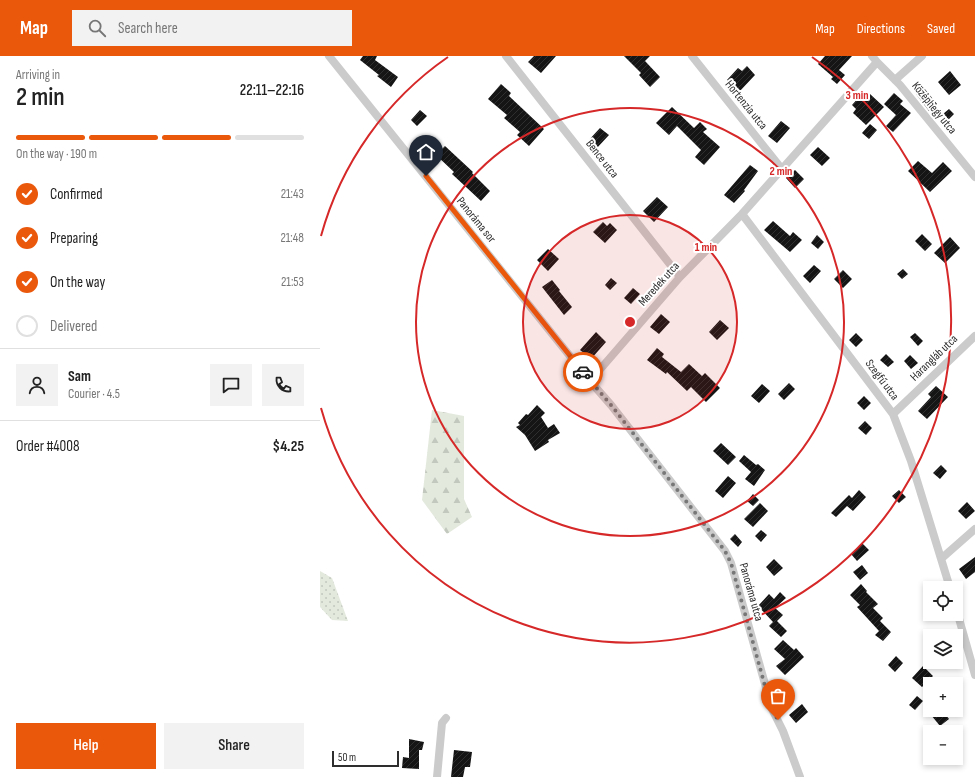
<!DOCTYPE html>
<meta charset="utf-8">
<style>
:root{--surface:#fff;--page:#f2f2f2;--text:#222;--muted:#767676;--line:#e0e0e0;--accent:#ea580c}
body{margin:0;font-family:"Sofia Sans Condensed",sans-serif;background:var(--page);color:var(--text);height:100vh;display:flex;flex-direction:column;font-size:15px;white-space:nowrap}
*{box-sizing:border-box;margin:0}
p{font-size:13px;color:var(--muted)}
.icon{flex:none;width:22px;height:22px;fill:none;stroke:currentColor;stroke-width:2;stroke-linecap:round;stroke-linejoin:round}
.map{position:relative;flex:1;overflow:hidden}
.details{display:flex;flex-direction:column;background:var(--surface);width:320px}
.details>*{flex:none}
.buttons{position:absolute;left:603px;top:525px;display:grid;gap:8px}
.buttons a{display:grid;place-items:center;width:40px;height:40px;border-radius:0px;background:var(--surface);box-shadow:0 2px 6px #0003;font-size:20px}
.scale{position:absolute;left:12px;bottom:10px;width:67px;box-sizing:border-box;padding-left:4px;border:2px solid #2e2e2e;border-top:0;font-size:11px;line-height:14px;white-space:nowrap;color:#2e2e2e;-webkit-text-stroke:3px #fff;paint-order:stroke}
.pin{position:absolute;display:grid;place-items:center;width:34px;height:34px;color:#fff;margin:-41px -17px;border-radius:50% 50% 50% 0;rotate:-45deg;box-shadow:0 0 4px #0007}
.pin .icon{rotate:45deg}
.courier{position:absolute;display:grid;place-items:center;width:40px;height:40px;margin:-20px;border:3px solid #ea580c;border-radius:50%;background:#fff;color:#222;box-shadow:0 1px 5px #0007}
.headline em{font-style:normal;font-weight:600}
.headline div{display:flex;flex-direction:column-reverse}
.headline{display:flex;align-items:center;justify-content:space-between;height:68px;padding:0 16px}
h1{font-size:26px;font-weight:600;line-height:30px}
.bar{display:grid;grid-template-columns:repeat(4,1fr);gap:6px 4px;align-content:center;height:48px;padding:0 16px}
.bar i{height:5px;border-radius:3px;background:var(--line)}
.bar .selected{background:var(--accent)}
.bar p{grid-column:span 4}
.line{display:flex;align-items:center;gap:10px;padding:0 16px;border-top:1px solid var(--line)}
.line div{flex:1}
.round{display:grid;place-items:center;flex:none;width:42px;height:42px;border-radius:0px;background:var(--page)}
ol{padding:0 16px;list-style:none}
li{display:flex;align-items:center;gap:12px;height:44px}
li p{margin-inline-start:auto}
li .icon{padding:4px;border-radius:50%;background:var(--accent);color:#fff;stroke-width:4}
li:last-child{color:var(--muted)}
li i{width:22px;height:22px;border:2px solid var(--line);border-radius:50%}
.primary-button{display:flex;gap:8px;margin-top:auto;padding:8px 16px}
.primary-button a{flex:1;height:46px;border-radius:0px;background:var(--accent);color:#fff;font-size:16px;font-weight:600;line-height:46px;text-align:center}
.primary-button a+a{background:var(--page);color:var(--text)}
header{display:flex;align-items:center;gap:24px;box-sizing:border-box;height:56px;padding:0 20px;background:var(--accent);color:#fff}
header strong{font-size:19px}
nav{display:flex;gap:22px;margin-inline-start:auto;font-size:14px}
.search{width:280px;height:36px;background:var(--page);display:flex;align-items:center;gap:10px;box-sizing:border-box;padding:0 14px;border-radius:0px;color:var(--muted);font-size:15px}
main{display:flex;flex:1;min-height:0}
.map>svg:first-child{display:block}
</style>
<header>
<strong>Map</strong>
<div class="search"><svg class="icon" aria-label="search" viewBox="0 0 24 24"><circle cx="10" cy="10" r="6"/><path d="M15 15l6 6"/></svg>Search here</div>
<nav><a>Map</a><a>Directions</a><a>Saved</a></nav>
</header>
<main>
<section class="details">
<div class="headline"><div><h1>2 min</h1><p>Arriving in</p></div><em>22:11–22:16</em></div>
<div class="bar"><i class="selected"></i><i class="selected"></i><i class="selected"></i><i></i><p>On the way · 190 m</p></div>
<ol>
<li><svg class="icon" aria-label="check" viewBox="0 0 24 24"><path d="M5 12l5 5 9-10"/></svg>Confirmed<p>21:43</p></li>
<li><svg class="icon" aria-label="check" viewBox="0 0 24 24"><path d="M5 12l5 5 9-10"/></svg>Preparing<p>21:48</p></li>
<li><svg class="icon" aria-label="check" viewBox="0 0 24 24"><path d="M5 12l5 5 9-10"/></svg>On the way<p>21:53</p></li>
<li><i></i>Delivered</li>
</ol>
<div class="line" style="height:72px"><a class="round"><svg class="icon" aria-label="person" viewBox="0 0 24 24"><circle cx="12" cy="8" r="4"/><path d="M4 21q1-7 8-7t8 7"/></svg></a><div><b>Sam</b><p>Courier · 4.5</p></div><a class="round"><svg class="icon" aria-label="chat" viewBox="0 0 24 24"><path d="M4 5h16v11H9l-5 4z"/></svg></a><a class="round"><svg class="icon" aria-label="phone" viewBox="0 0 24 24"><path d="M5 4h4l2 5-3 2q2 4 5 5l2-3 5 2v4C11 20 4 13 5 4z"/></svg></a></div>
<div class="line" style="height:52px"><div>Order #4008</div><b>$4.25</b></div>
<div class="primary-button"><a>Help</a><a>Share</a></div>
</section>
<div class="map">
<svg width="655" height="721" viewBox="0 0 655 721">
<defs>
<pattern id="grass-dots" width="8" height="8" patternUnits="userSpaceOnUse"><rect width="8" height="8" fill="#e3e9dd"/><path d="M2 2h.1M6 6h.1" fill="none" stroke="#c3c8be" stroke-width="1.8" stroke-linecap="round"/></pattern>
<pattern id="forest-firs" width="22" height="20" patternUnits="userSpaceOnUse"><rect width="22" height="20" fill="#e3e9dd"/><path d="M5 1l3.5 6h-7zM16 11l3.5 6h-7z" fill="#c3c8be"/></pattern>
<pattern id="building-hatch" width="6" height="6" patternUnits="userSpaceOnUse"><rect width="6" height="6" fill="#151515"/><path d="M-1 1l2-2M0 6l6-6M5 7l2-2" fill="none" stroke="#2f2f2f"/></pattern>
</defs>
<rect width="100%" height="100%" fill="#fff"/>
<path fill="url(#grass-dots)" d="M0,515L12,522L28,565L12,564L0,551Z"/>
<path fill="url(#forest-firs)" d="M112,354L144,360V443L152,461L127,478L102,444Z"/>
<path fill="url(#building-hatch)" d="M43,0H57L55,4L78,21L71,31L57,20L59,19L40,4Z
M214,0H236L221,17L208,6Z
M304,0H330L325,5L340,21L330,31L319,19L321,17Z
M505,0H532L519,14L525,19L517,28L511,23L513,21L498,8Z
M427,10L435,19L419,36L407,24L418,12L422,15Z
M630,15L641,29L629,39L618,26Z
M181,28L191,37L189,40L224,73L209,90L197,79L200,76L184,62L187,59L168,43Z
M604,32L617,48L609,55L596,38Z
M574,37L583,45L580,48L591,57L573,76L566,70L576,59L564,48Z
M550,38L564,51L546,69L533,57L536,53L532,49L540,40L544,44Z
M352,51L374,72L380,66L387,73L383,76L400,91L384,109L375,101L381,94L357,70L349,79L336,67Z
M629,53L634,58L628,64L623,58Z
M100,54L107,60L97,70L91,64Z
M461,65L470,72L457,87L448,80Z
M550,68L557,74L549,83L542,77Z
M280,72L289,79L276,93L268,85Z
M125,90L153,116L152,117L170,135L161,145L132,118L134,116L116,99Z
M498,91L510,102L502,110L490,99Z
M598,105L612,117L623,106L632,115L610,136L588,115Z
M430,109L438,115L424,134L425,135L414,147L404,139Z
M475,114L484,123L475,132L466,122Z
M337,141L348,151L334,166L323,155Z
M453,165L470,180L473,176L482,184L470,196L444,174Z
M283,166L287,170L290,167L297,174L285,187L273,176Z
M602,178L612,188L605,195L595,185Z
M497,179L504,186L498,193L491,187Z
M630,181L640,192L625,207L614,197Z
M228,193L239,203L228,215L217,204Z
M494,209L501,215L490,227L483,220Z
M583,213L588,218L582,223L577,218Z
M523,214L532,223L523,232L514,223Z
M291,222L297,227L290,234L285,229Z
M232,224L240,234L239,235L252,251L244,259L222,231Z
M313,232L320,238L311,248L304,242Z
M341,258L350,266L339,278L330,271Z
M400,264L409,272L397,284L389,276Z
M276,276L286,286L271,303L260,294Z
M536,277L543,284L536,291L529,284Z
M595,277L603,285L598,290L590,281Z
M337,292L344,298L342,301L361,316L369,308L382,320L385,317L400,332L386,346L371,331L367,335L347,316L346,318L327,304Z
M566,298L574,306L568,311L560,304Z
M590,299L598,307L591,313L584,305Z
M469,327L475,333L464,344L458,338Z
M442,328L450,335L439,347L431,340Z
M616,330L628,341L607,363L598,355L611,341L608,338Z
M544,340L551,347L544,354L537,347Z
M217,349L225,357L221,361L228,372L234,368L240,377L228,384L229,386L215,395L205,379L196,371L200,369L198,367L206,358L208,359Z
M545,365L552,372L546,379L538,372Z
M401,387L416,401L408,409L393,395Z
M424,399L436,409L438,408L445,414L434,430L425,423L431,416L419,405Z
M621,409L627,415L620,423L613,417Z
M408,420L416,427L403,442L395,435Z
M539,434L546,441L533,455L527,450L516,461L511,457L529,439L532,442Z
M579,434L586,441L579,447L572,440Z
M433,438L439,444L433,450L427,445Z
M647,446L655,455L646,463L638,455Z
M440,447L448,455L433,471L424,463Z
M441,474L447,479L441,486L435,480Z
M415,478L422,486L418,491L410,483Z
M542,487L549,494L537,505L531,498Z
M655,501V516L646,523L639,513Z
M454,503L463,512L454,520L446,511Z
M542,509L548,517L540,524L533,516Z
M541,528L547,535L546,536L558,548L553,552L563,562L560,565L571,576L563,585L555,579L559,575L537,551L540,549L530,539Z
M460,536L466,542L455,552L463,559L457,565L467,575L461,581L449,570L453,566L438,550L449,538L454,543Z
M463,584L474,594L476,592L484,601L465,619L456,610L465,603L454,593Z
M576,600L583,607L575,616L568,609Z
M603,610L613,620L602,631L592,622Z
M597,640L603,645L595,654L589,649Z
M482,648L488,656L476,667L469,659Z
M607,654H622L629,663L620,670Z
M89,683L104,686L102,694H99V713L82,712L83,701L89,702Z
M134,694L152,696L150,711H145L143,721H131Z"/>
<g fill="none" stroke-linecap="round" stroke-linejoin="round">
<path stroke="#cbcbcb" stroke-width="8" d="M9,0L270,325L291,349L405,495L411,507L452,653L463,675L480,721
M186,0L360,221
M372,0L461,112
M552,0L557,6L580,29L655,121
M575,24L602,0
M422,158L573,358L591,405L630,532
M270,325L360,221L422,158L557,6
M573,358L655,280
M622,502L655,473
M636,552L655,619
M117,721L122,667L126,662"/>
</g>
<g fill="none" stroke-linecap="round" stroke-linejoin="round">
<path stroke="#777" stroke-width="4" stroke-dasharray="0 7.2" d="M263,316L291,349L405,495L411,507L448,641L452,653L458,664"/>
<path stroke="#ea580c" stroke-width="5" d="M106,120L263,316"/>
</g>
<circle cx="310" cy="266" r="107" fill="#d62828" fill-opacity=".12"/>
<g fill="none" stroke="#d62828" stroke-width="2">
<circle cx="310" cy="266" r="107"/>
<circle cx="310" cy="266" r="214"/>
<path d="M1 180A321 321 0 0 1 128 1M492 1A321 321 0 1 1 1 352"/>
</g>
<g text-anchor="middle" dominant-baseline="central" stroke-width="4" stroke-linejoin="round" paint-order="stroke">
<g font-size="12" fill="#2e2e2e" stroke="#fff">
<text transform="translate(426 49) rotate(51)">Hortenzia utca</text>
<text transform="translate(614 52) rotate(51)">Középhegy utca</text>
<text transform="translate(282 103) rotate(52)">Bence utca</text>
<text transform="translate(156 164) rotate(51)">Panoráma sor</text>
<text transform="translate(339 228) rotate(-48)">Meredek utca</text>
<text transform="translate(614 302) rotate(-44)">Harangláb utca</text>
<text transform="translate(562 324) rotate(53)">Szegfű utca</text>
<text transform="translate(431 536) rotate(74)">Panoráma utca</text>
</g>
</g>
<circle cx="310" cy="266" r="6" fill="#d62828" stroke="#fff" stroke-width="2"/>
<g font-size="12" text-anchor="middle" font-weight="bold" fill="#d62828" stroke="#fff" stroke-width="4" stroke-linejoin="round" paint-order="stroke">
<text x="537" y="43">3 min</text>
<text x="461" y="119">2 min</text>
<text x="386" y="195">1 min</text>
</g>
</svg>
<div class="buttons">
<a><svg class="icon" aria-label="locate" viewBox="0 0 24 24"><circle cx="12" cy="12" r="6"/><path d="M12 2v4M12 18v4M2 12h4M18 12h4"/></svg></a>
<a><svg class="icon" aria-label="layers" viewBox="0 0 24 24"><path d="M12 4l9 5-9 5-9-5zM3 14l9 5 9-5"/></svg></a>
<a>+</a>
<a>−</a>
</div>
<div class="scale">50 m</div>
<div class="pin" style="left:458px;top:664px;background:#ea580c"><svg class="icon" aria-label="bag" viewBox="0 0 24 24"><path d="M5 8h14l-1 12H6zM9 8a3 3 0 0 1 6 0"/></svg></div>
<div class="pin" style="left:106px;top:120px;background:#1f2937"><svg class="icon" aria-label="home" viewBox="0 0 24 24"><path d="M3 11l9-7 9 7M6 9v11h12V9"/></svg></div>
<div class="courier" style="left:263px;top:316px"><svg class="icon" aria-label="car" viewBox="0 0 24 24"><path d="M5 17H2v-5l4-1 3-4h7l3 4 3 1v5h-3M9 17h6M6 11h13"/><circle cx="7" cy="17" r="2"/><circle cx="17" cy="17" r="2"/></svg></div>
</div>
</main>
